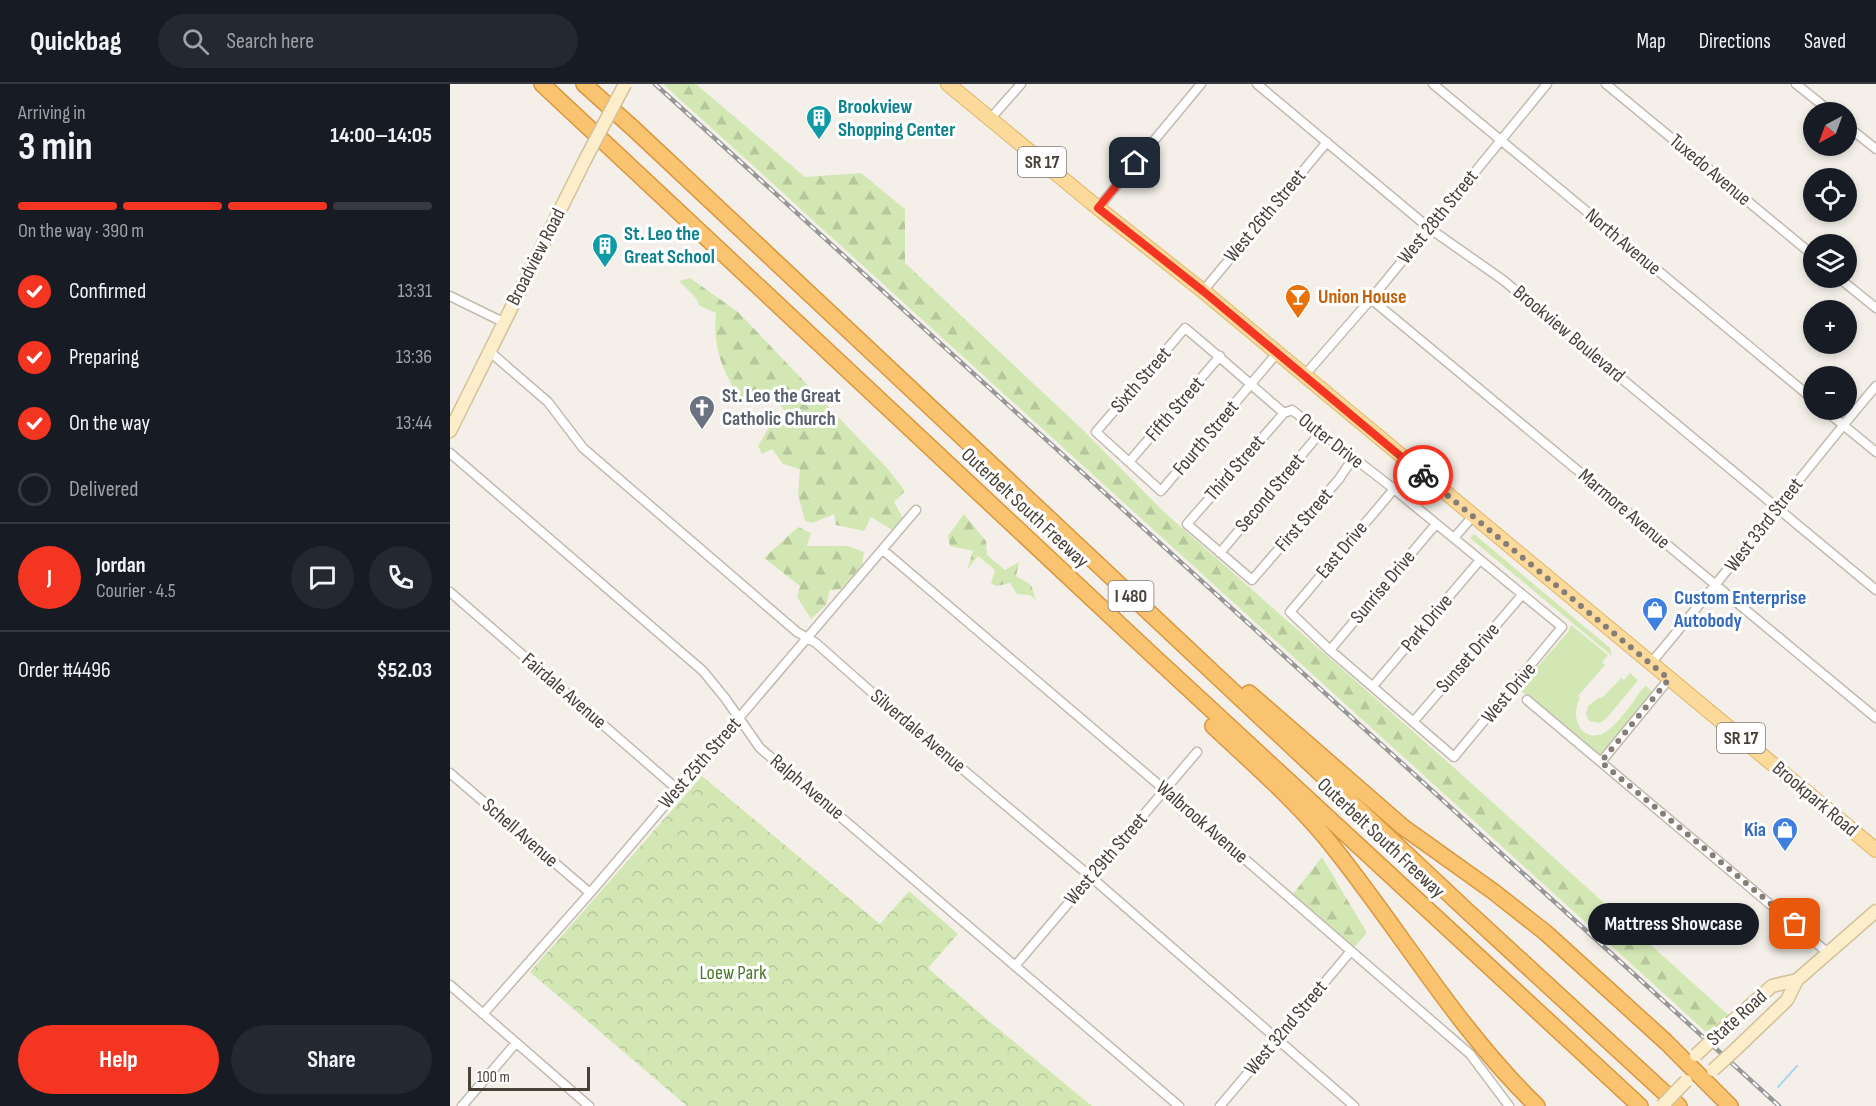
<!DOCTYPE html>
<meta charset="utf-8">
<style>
:root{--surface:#171b24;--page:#242831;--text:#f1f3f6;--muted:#9ea1a6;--line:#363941;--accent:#f33522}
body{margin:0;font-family:"Sofia Sans Condensed",sans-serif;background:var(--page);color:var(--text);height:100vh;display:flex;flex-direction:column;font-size:22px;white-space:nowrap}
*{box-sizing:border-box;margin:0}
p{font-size:20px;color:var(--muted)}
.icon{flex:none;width:33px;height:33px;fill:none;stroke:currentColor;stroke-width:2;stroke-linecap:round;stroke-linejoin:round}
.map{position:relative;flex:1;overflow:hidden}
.drawer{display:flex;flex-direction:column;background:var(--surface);width:450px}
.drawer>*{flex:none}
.needle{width:39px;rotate:221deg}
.fabs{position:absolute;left:1353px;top:18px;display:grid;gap:12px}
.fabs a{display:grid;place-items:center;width:54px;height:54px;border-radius:50%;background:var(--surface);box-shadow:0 3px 9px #0003;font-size:30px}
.scale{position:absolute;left:18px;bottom:15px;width:122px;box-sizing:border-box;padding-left:6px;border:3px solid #484138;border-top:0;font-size:16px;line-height:21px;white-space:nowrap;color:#484138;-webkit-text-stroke:4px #fff;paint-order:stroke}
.pin{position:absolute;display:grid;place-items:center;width:51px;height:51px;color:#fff;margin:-26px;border-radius:12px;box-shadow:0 3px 9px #0006}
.courier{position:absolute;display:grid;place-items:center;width:60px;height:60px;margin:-30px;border:4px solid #f33522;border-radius:50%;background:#fff;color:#222;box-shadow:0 2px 8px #0007}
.bubble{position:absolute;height:42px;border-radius:21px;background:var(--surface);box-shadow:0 3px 9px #0003;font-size:20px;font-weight:700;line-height:42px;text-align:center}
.headline em{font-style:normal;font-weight:700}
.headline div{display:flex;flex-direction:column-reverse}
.headline{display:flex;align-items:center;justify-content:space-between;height:102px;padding:0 18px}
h1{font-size:39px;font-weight:700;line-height:45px}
.bar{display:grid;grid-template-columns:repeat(4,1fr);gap:9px 6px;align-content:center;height:72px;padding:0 18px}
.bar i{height:8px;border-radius:4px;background:var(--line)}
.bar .on{background:var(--accent)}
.bar p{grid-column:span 4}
.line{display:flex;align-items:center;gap:15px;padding:0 18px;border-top:2px solid var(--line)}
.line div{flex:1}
.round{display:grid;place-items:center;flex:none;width:63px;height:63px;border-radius:32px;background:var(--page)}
ol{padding:0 18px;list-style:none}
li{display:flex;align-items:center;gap:18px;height:66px}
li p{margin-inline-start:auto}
li .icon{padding:6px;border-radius:50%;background:var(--accent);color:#fff;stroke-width:4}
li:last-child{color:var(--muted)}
li i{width:33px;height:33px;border:3px solid var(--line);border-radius:50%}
.primary-button{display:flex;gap:12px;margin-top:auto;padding:12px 18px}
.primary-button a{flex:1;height:69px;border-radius:36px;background:var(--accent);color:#fff;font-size:24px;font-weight:700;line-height:69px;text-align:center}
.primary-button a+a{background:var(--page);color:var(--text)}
header{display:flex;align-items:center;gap:36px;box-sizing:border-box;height:84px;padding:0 30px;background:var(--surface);border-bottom:2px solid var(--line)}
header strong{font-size:28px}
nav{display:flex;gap:33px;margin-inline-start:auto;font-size:21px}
.search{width:420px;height:54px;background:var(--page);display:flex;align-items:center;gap:15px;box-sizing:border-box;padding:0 21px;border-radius:33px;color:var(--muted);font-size:22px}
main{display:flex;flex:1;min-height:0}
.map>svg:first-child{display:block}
</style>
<header>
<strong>Quickbag</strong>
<div class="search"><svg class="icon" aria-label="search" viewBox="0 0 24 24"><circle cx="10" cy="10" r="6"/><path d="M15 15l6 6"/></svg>Search here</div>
<nav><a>Map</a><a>Directions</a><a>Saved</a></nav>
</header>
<main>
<section class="drawer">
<div class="headline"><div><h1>3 min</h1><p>Arriving in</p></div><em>14:00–14:05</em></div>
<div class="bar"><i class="on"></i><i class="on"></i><i class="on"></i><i></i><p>On the way · 390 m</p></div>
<ol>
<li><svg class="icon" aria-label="check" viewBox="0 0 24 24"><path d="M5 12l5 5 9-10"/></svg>Confirmed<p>13:31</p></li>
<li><svg class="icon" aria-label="check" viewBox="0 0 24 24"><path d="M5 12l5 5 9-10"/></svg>Preparing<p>13:36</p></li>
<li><svg class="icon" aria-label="check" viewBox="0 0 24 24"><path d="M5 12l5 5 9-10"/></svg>On the way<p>13:44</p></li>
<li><i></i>Delivered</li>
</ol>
<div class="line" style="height:108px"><b class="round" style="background:var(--accent);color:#fff">J</b><div><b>Jordan</b><p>Courier · 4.5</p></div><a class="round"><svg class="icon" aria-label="chat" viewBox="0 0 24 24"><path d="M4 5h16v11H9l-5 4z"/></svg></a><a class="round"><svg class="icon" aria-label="phone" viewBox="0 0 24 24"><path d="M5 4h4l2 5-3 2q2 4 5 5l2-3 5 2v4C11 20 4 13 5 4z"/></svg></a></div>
<div class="line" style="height:78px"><div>Order #4496</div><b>$52.03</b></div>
<div class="primary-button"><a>Help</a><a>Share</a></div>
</section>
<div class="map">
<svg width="1426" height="1022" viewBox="0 0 1426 1022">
<defs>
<pattern id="forest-firs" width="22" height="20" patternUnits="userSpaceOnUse" patternTransform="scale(1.5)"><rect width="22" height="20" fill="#d3e7b4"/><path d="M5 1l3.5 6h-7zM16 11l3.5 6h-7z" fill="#b7c79c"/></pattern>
<pattern id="park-crowns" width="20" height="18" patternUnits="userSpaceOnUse" patternTransform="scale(1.5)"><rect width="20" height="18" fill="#d3e7b4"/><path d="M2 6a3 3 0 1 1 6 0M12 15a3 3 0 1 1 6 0" fill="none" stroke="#b7c79c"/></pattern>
</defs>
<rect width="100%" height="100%" fill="#f4f0e9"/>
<path fill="#d3e7b4" d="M1024,450L1160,564L1162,572L1020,454Z
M1121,541L1158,571L1152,578L1155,581L1128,612L1130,614C1118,636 1135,662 1157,647C1170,638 1184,616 1194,603L1196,602L1205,610L1152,674L1070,606L1077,595L1118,548Z
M1180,589L1188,596L1186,599L1156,635L1149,639L1139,637L1136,630L1138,622L1150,613L1151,614L1154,612L1171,594L1174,596Z"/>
<path fill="url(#forest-firs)" d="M213,0H246L355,93L411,89L455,125V179L633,346L714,428L1001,681L1284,936L1266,957Z
M240,194L288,228L437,384L455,407L444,418L453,434L442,446L421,433L414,447L386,441L384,430L363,439L355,437L348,411L350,385L333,380L322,365L312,370L308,362L323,336H341L325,314L291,316C272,286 263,265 266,229L250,222L245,213L229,197Z
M514,430L536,457L537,471L555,486L569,478L566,492L581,501L586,516L580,511L567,510L560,499L546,502L541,499L545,486L528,472L517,486L523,467L500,462L498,452Z
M348,443L361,449L357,462H398L414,468L412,481L391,505L380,506L376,521L361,535L347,513L350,502L314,474Z
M872,773L917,849L901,867L840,814Z"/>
<path fill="url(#park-crowns)" d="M252,692L430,840L459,807L508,850L478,884L540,938L642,1022H237L80,888Z"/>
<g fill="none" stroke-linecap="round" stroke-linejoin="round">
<path stroke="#a8d6ee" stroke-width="2" d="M1328,1003L1347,982"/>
<defs>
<path id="street" d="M807,0L979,144L1053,196L1426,506
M983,0L1364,316
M1156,0L1364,172
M1346,0L1381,28
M540,35L571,0
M1396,41L1426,65
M648,124L751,0
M1389,194L1426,224
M753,207L877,58
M0,212L53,238
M921,215L1426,634
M39,267L98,318L133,364L347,548L366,559L435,620L641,793L904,1022
M827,269L711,407L646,348L735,244C769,272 801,301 834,329L842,326L944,405L1112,543L1004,673L880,566L840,528L944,405
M854,292L921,215L1097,0
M1375,326L1426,368
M834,329L737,440L802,496L889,395L903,374
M0,369L253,587L275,614L310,664L729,1022
M679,378L770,272
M1004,454L1023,432
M433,466L715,706L1020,970L1059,1022
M770,469L870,349
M0,508L227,705
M880,566L986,440
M1201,579C1278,488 1349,393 1426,302
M923,602L1030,476
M1077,616L1378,869
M964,637L1072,511
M1151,678L1219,595
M0,689L140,809
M565,882L747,668
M0,901L139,1022
M33,930L140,809L466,426
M12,1022L66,959
M770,1022L901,867"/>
<path id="secondary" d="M0,347L135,76
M1269,949L1322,902L1347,896
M1286,965L1337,916L1347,896L1426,827"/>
<path id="primary" d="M498,0L648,124L753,207L1426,766"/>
<path id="highway" d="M92,0L700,569L1190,1022
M134,0L185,46L1015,825L1229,1022
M799,609L953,743L1044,808L1096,849L1216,958L1280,1022
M763,642C801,678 842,713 876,754C947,841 1006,944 1087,1022"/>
</defs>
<use href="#street" stroke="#c2baaf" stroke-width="11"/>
<use href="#secondary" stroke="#d2c19a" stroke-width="15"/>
<use href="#primary" stroke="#e0b66b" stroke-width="16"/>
<use href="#highway" stroke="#d9973f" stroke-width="18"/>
<use href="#street" stroke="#fff" stroke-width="8"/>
<use href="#secondary" stroke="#fdeecb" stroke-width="12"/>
<use href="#primary" stroke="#fbda9c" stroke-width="14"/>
<use href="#highway" stroke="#f9c370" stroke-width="15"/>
<defs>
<path id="rail" d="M205,0L1329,1022"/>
</defs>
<use href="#rail" stroke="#989898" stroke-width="4.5"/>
<use href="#rail" stroke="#fff" stroke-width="2" stroke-dasharray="7" stroke-linecap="butt"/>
<defs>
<path id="secondary-bridge" d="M135,76L175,0
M1246,971L1269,949
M1263,986L1286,965
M1212,1022L1236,997"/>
</defs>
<use href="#secondary-bridge" stroke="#d2c19a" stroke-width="15" stroke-linecap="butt"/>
<use href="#secondary-bridge" stroke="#fdeecb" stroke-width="12"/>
</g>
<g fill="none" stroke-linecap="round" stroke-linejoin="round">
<path stroke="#847e76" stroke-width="6" stroke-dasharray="0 10.8" d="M973,391L1219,595L1151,678L1345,840"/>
<path stroke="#f33522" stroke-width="8" d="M685,79L648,124L753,207L973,391"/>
</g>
<defs>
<symbol id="building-pin" viewBox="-11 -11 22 30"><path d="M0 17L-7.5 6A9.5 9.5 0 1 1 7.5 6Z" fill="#0f9aa8" stroke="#fff"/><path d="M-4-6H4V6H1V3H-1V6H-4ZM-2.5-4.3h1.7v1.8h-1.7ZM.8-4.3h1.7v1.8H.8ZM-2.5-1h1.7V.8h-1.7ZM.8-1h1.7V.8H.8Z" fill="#fff"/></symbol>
<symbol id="bar-pin" viewBox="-11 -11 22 30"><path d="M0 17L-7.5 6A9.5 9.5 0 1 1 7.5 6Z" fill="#e8710a" stroke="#fff"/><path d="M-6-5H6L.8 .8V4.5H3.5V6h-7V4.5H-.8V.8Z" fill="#fff"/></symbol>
<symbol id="church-pin" viewBox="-11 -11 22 30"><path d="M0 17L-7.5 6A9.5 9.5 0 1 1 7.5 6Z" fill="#6b7280" stroke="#fff"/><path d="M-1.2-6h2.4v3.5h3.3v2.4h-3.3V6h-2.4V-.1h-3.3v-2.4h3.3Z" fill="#fff"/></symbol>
<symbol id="shop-pin" viewBox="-11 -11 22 30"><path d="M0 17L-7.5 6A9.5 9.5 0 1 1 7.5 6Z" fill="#3f7fe0" stroke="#fff"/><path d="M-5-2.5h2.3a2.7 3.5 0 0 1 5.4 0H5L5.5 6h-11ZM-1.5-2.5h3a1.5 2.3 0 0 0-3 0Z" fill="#fff"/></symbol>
</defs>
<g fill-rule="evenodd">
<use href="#building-pin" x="354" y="19" width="30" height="40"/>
<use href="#building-pin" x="140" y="147" width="30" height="40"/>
<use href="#bar-pin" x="833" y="198" width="30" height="40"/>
<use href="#church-pin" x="237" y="309" width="30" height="40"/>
<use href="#shop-pin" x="1190" y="511" width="30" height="40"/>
<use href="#shop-pin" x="1320" y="731" width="30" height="40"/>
</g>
<g text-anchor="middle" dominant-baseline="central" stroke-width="6" stroke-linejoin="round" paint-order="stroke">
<g fill="#fff" stroke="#7f7a74" stroke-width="1.5">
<rect x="568" y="63" width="48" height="30" rx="4.5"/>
<rect x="658.5" y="497" width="45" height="30" rx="4.5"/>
<rect x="1267" y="639" width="48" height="30" rx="4.5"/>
</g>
<g font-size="18" font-weight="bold" fill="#484138">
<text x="592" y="78">SR 17</text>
<text x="681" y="512">I 480</text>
<text x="1291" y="654">SR 17</text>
</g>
<g font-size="20" font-weight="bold" fill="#0d838f" stroke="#fff" text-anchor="start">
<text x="388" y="23">Brookview<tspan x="388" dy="23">Shopping Center</tspan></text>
<text x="174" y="150">St. Leo the<tspan x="174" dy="23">Great School</tspan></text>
</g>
<g font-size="20" fill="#484138" stroke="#fff">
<text transform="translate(1260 86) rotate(40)">Tuxedo Avenue</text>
<text transform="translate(815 132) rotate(-50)">West 26th Street</text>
<text transform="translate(988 133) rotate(-51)">West 28th Street</text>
<text transform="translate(1173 158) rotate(40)">North Avenue</text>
<text transform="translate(86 173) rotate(-63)">Broadview Road</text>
<text transform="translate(1119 250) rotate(40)">Brookview Boulevard</text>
<text transform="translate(691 296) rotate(-49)">Sixth Street</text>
<text transform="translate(725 325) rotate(-49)">Fifth Street</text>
<text transform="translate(756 354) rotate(-50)">Fourth Street</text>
<text transform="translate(881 357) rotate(38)">Outer Drive</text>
<text transform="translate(785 384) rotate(-49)">Third Street</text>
<text transform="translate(820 409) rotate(-50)">Second Street</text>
<text transform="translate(575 424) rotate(43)">Outerbelt South Freeway</text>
<text transform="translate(1174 425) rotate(40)">Marmore Avenue</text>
<text transform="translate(854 436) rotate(-49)">First Street</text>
<text transform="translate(1314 441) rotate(-52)">West 33rd Street</text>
<text transform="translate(892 466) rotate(-50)">East Drive</text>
<text transform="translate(933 503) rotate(-50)">Sunrise Drive</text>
<text transform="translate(977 539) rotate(-50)">Park Drive</text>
<text transform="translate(1018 574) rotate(-49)">Sunset Drive</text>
<text transform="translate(114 607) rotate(41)">Fairdale Avenue</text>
<text transform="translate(1059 609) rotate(-50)">West Drive</text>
<text transform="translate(468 647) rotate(40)">Silverdale Avenue</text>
<text transform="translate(250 679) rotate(-49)">West 25th Street</text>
<text transform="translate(357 703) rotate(40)">Ralph Avenue</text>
<text transform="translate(1365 715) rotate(40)">Brookpark Road</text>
<text transform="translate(752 738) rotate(41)">Walbrook Avenue</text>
<text transform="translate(70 749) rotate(41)">Schell Avenue</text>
<text transform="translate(931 754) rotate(43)">Outerbelt South Freeway</text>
<text transform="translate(656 775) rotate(-49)">West 29th Street</text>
<text transform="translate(1287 934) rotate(-42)">State Road</text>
<text transform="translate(836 944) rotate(-50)">West 32nd Street</text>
</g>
<g font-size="20" font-weight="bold" fill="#c56008" stroke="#fff" text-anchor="start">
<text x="868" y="213">Union House</text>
</g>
<g font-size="20" font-weight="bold" fill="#5b616d" stroke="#fff" text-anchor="start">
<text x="272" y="312">St. Leo the Great<tspan x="272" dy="23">Catholic Church</tspan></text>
</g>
<g font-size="20" font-weight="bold" fill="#366cbe" stroke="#fff" text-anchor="start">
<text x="1224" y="514">Custom Enterprise<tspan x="1224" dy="23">Autobody</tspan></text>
<text x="1316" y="746" text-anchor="end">Kia</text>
</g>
<g font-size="20" fill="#4d782c" stroke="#fff">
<text x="283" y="889">Loew Park</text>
</g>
</g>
</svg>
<div class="fabs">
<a><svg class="needle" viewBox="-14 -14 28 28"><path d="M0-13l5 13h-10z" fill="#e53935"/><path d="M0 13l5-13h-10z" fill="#9ea1a6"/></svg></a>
<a><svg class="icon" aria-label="locate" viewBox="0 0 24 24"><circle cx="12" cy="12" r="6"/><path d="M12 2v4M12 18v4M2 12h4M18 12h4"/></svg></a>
<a><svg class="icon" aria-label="layers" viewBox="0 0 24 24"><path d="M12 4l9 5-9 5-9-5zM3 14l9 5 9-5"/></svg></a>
<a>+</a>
<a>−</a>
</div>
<div class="scale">100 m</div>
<div class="pin" style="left:1345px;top:840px;background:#ea580c"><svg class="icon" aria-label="bag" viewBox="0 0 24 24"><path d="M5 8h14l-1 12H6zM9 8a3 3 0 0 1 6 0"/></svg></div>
<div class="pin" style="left:685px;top:79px;background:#1f2937"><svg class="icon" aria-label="home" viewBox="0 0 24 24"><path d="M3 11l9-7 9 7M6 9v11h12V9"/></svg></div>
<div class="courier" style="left:973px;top:391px"><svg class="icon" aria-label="bike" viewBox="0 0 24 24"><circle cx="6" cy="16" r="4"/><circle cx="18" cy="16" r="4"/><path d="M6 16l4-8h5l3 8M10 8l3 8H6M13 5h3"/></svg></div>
<div class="bubble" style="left:1138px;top:819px;width:171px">Mattress Showcase</div>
</div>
</main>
